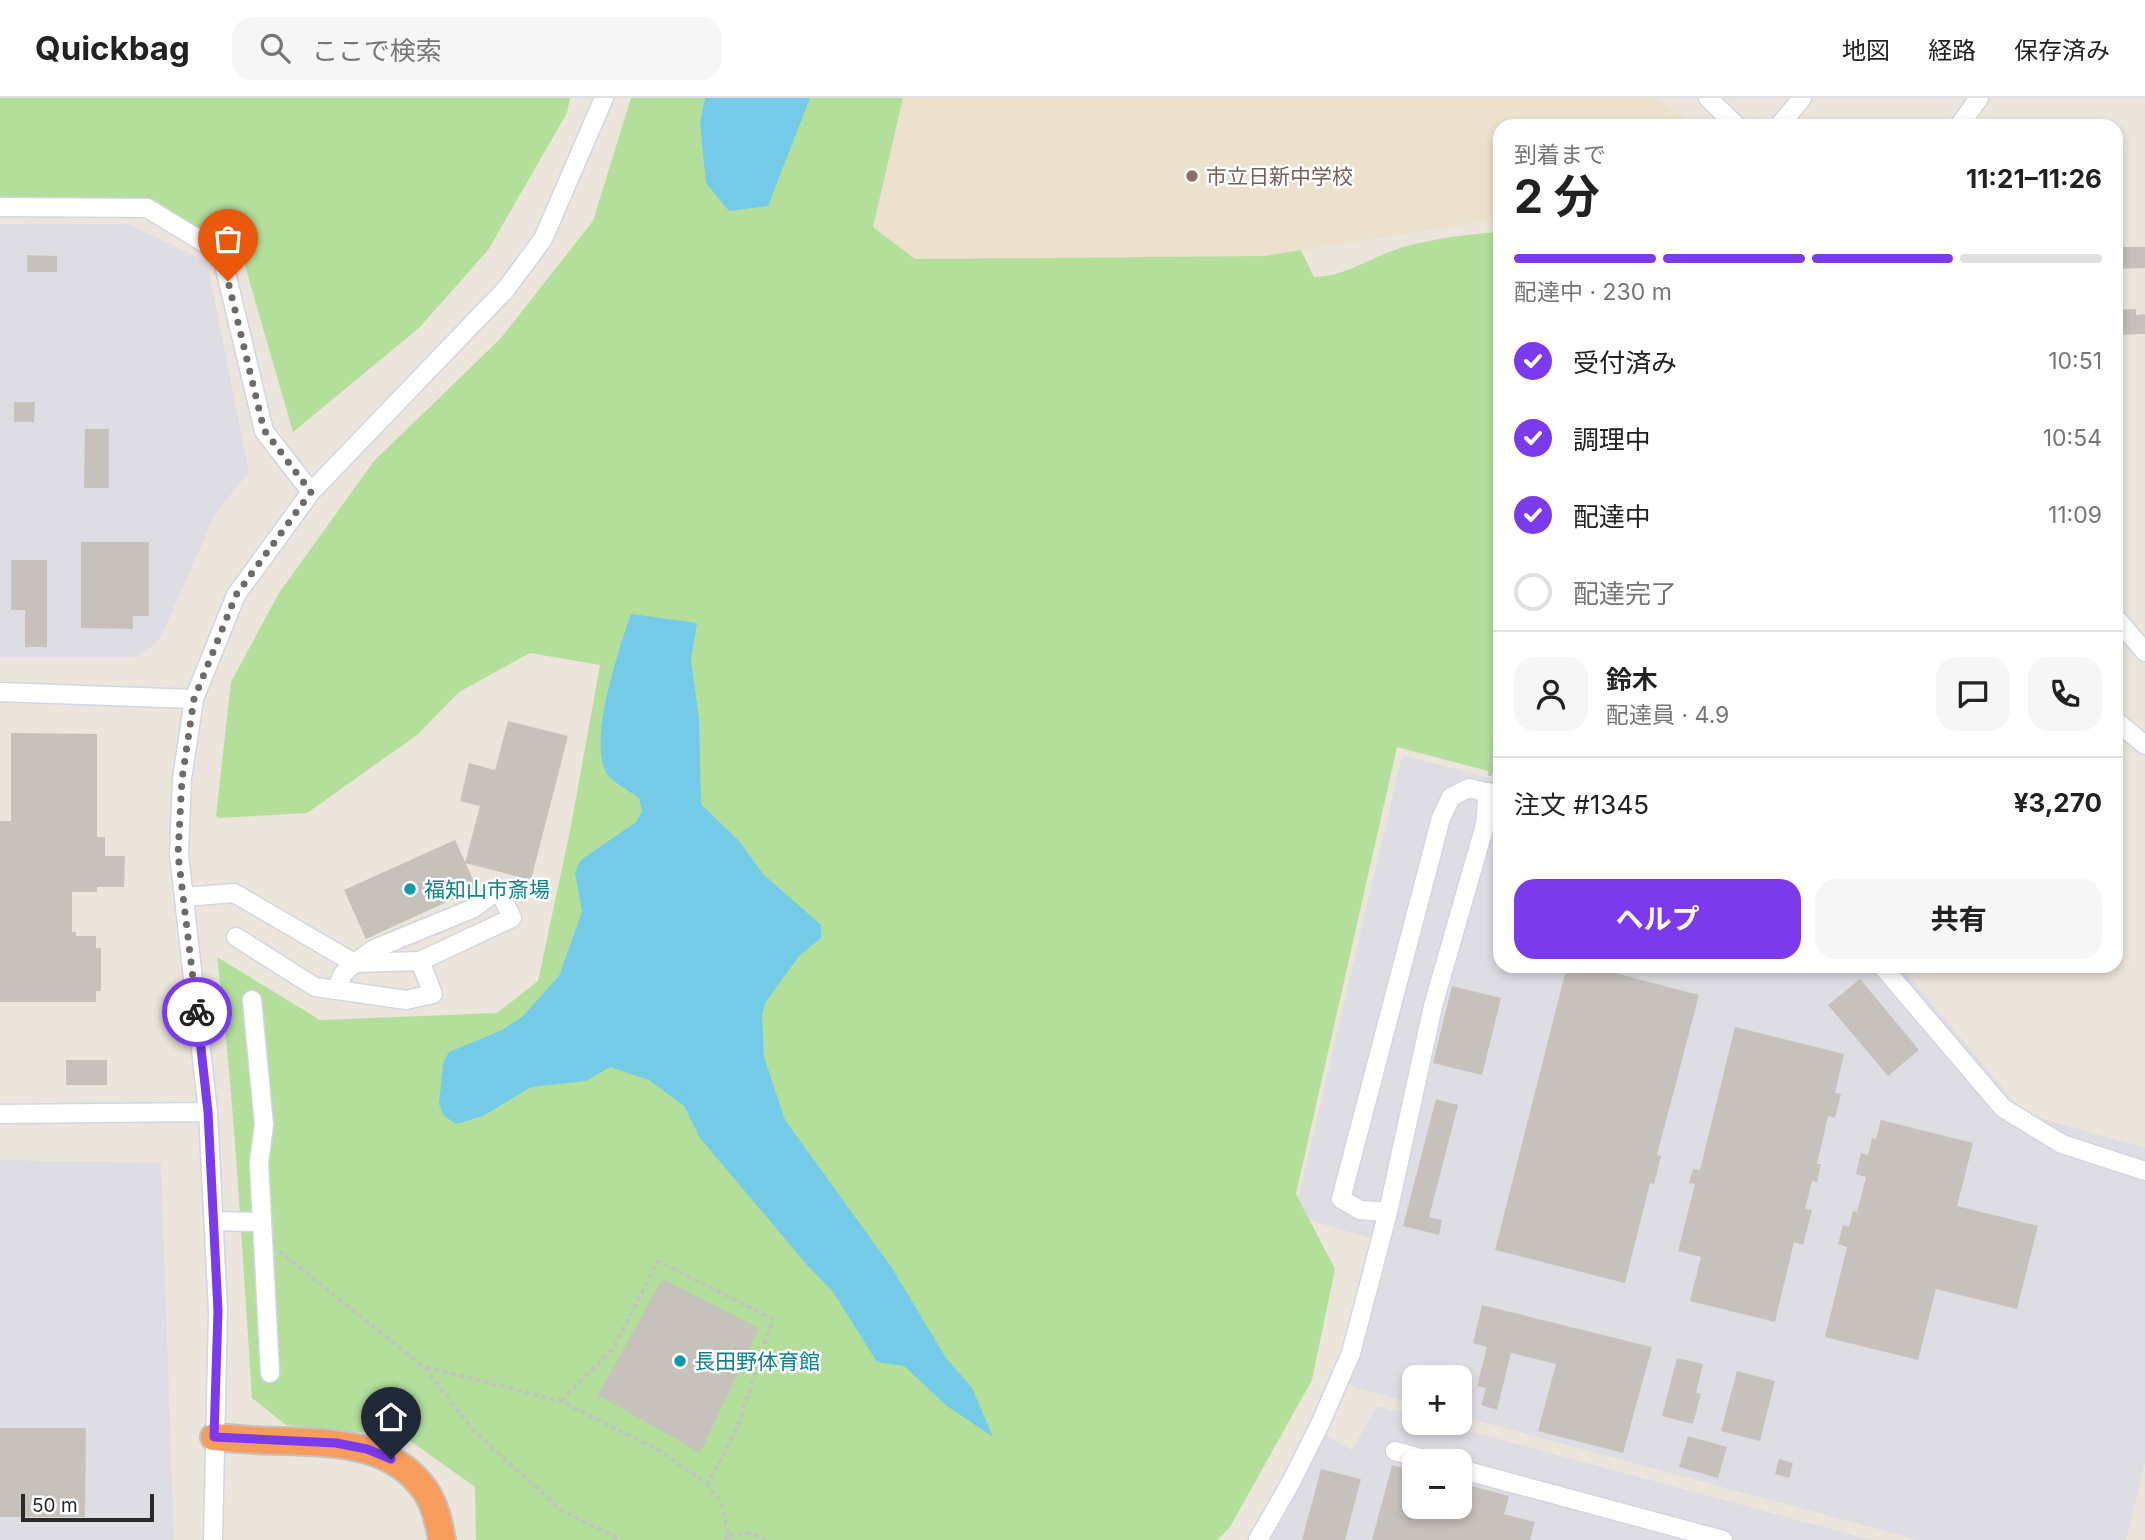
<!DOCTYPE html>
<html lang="ja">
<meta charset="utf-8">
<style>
:root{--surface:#fff;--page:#f6f6f6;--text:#222;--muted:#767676;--line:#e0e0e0;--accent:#7c3aed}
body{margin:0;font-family:Inter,"Noto Sans JP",sans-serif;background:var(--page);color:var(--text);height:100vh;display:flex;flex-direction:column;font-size:26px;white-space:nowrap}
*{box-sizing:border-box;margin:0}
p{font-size:23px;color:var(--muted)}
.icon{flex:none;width:38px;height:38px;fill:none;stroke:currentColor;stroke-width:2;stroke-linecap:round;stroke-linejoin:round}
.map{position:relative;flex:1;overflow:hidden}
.drawer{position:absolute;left:1493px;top:21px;width:630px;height:854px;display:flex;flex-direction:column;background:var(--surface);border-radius:21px;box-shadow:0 4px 10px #0003}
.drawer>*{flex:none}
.buttons{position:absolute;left:1402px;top:1267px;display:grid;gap:14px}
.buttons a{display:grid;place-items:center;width:70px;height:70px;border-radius:14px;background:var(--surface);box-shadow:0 4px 10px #0003;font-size:35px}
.scale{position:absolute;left:21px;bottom:18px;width:133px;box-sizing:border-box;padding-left:7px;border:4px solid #2a2a2a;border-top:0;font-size:19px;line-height:24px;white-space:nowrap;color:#2a2a2a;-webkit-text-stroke:5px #fff;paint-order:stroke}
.pin{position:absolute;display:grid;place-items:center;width:60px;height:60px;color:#fff;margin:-72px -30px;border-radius:50% 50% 50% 0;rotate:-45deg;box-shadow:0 0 7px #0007}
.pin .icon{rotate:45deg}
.courier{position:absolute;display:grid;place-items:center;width:70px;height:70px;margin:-35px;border:5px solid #7c3aed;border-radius:50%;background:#fff;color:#222;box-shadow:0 2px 9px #0007}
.head em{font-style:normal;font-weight:700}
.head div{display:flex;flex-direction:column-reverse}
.head{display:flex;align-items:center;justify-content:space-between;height:119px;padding:0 21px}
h1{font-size:46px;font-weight:700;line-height:52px}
.bar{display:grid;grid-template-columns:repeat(4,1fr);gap:10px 7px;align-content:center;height:84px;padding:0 21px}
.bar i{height:9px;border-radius:5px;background:var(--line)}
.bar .on{background:var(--accent)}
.bar p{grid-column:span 4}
.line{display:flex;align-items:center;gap:18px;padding:0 21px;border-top:2px solid var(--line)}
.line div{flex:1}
.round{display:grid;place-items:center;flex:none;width:74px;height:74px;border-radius:21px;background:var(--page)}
ol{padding:0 21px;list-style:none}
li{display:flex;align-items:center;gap:21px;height:77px}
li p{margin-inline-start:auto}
li .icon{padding:7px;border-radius:50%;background:var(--accent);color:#fff;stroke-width:4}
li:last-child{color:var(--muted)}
li i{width:38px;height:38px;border:4px solid var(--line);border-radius:50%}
.action{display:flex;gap:14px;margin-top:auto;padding:14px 21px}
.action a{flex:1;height:80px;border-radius:21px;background:var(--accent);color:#fff;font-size:28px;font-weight:700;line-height:80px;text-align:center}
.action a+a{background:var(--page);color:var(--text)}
header{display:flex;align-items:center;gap:42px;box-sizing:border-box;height:98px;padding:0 35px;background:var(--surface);border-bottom:2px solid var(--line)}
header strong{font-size:33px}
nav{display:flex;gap:38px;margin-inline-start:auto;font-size:24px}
.search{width:490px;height:63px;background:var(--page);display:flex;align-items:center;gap:18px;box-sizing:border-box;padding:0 24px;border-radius:21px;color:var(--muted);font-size:26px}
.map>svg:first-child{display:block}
</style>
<header>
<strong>Quickbag</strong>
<div class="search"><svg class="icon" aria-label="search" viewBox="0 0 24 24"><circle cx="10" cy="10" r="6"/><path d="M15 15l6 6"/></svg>ここで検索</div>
<nav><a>地図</a><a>経路</a><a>保存済み</a></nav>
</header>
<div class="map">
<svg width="2145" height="1442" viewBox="0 0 2145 1442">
<rect width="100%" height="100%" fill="#ebe5dc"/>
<path fill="#dfdde4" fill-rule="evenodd" d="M0,126H129L207,164L249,374L215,416L160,541L139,559H0Z
M1402,657L1500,683V868H1900L2025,1016L2145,1050V1364L2126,1442H1918L1460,1318V1279H1414V1306L1340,1285L1371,1140L1294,1118Z
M0,1062L161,1065L174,1442H0Z
M1377,1308L1414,1318V1325H1439L1871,1442H1251L1312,1329L1352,1352ZM1414,1363H1460V1409H1414Z"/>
<path fill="#ece1cc" d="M903,0H1655L1696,28H1500V124L1474,125L1263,158L914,161L873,129Z"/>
<path fill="#b3df9b" d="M0,0H570L567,15L488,152L419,230L293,334L239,147L125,100L0,102Z
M631,0H903L873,129L915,161L1263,158L1301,152L1314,179C1347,179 1375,156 1407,148C1437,140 1469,136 1500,134V676L1397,649L1296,1096L1335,1171L1312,1282L1230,1429L1217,1442H476L475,1389L405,1339L286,1327L252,1300C242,1153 235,1005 217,859L320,922L497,915L538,883L571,728L600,567L530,555L459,594L417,637L307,715L219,720L216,718L231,584L279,495L374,363L501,240L593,123Z"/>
<path fill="#74cbe8" d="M705,0H810L768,108L729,113L706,85L700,25Z
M631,516L697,525L691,562L699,621L701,706L740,744L763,776L821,827V840L799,858L765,905L762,918L764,959L785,1022L892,1170L946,1260L972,1290L993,1339L947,1308L904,1268L877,1264L833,1194L807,1167L700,1040L684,1008L649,982L610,969L586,983L531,989L483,1018L456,1026L444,1018L439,1006L443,965L449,954L500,933L522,919L559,878L582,814L575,774L581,762L636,724L642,713L639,700C630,693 611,684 606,674C588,642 619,550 631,516Z"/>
<path fill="#c7c1bc" d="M2116,149H2145V170L2116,171Z
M27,157L57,158V174H27Z
M2136,211V217L2145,216V236L2116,237V212Z
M14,304H35L34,324H14Z
M85,331H109V390H84Z
M81,444H149V518H133V531L81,530Z
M11,462H47V549H25V512H11Z
M508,623L568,638L531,782L465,765L480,708L460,703L469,665L495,672Z
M11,635L97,636V739H105V758H125L124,789H97V794H72V834H76V838H96V850H101V893H96V904H0V723H11Z
M455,742L477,790L366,841L344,792Z
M1567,868H1588L1699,897L1657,1057L1661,1058L1654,1086L1650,1085L1625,1185L1495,1152Z
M1860,881L1919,952L1888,978L1828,907Z
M1452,888L1501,900L1482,977L1433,965Z
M1735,929L1844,956L1835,995L1841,996L1835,1020L1828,1018L1817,1066H1821L1817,1084L1812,1083L1805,1111L1812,1112L1803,1147L1794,1144L1775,1224L1690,1203L1701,1159L1678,1153L1695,1086L1689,1085L1693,1071L1700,1072Z
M66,962H107V987H66Z
M1436,1001L1458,1007L1429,1119L1442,1122L1439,1137L1403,1128Z
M1881,1022L1973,1045L1957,1108L2038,1128L2017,1211L1936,1191L1918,1262L1825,1239L1847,1149L1838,1146L1843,1127L1849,1129L1853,1113L1857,1114L1866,1079L1856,1076L1861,1055L1868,1057L1872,1040L1876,1041Z
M662,1181L759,1230L700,1355L598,1297Z
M1482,1207L1652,1249L1623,1355L1538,1333L1556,1266L1511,1255L1497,1312L1481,1307L1486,1290L1477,1288L1487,1249L1473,1245Z
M1677,1260L1703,1266L1696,1295L1701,1296L1693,1326L1662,1318Z
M1737,1273L1775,1283L1760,1343L1721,1333Z
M0,1330H86L85,1419H0Z
M1688,1338L1727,1349L1718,1380L1679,1369Z
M1779,1361L1793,1365L1789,1380L1775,1376Z
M1392,1367L1414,1373V1409H1460V1385L1509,1398L1504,1416L1535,1424L1530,1442H1372Z
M1321,1371L1361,1381L1345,1442H1302Z"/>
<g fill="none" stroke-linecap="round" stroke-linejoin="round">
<defs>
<path id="minor" d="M1708,0L1737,28
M1779,28L1802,0
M1959,28L1979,0
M0,109L147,110L216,152L222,158L264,333L311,394
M2116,520L2145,554
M0,594L194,601
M2116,623L2145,647
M184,799L234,795L354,865L342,877L337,892L315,889L236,839
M354,865L374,851L472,811L499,792L512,820L420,863
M1882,868L2003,1010L2062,1046L2145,1073
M337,892L406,902L433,896L420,863L354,865
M252,902L264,1027L259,1065L270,1275
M0,1016L208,1014
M1388,1114L1360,1112L1341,1101L1441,720L1451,699L1469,690L1500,698
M214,1123L261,1124
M1395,1353L1431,1363
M1460,1371L1723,1442
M213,1442L218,1213L208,1014L179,756L182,681L194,601L236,497L311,394L506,191L543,141L604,0
M1258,1442L1291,1384L1321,1324L1351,1255L1388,1114L1433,908L1485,727L1488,694"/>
<path id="highway" d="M214,1339C238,1341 261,1343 284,1343C335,1345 392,1345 425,1392C435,1406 439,1425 442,1442"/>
</defs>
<use href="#minor" stroke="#d2d5e2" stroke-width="21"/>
<use href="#highway" stroke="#c3c3c3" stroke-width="30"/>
<path stroke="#c3c3c3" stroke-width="3.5" stroke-dasharray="5 3.5" stroke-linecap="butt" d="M1490,678L1500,572
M279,1153L424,1269L475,1334L561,1412L621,1442
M426,1269L561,1303L662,1354L707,1386L720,1403L729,1438L723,1442
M561,1303L614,1249L658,1163L773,1221L737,1331L707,1386
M729,1438L748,1435L767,1442"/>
<use href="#minor" stroke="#fff" stroke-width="18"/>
<use href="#highway" stroke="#f69d5d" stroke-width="26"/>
</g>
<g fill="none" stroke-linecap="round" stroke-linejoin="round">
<path stroke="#6e6b68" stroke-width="7" stroke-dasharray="0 12.6" d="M197,914L178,756L182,681L194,601L236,497L311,394L264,332L228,183"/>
<path stroke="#7c3aed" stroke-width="9" d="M197,914L208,1014L218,1213L214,1339L336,1345L367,1351L391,1361"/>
</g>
<circle fill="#8d6e63" stroke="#fff" stroke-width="2.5" cx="1192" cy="78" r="7"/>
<g fill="#0f9aa8" stroke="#fff" stroke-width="2.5">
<circle cx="410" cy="791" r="7"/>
<circle cx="680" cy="1263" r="7"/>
</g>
<g text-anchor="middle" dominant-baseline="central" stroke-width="5" stroke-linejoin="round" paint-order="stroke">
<g font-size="21" fill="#785e54" stroke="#fff" text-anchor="start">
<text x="1206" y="78">市立日新中学校</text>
</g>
<g font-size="21" fill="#0d838f" stroke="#fff" text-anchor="start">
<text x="424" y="791">福知山市斎場</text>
<text x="694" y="1263">長田野体育館</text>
</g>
</g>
</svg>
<div class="buttons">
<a>+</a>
<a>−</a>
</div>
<div class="scale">50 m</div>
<div class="pin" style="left:228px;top:183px;background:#ea580c"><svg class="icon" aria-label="bag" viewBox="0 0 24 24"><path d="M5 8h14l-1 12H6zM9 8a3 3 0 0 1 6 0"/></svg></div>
<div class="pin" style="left:391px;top:1361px;background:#1f2937"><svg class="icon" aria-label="home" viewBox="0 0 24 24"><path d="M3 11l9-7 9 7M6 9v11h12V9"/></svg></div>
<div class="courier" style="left:197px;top:914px"><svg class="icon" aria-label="bike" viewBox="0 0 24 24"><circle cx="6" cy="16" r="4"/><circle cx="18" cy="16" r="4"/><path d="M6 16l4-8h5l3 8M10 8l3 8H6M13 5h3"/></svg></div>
<section class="drawer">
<div class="head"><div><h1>2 分</h1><p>到着まで</p></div><em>11:21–11:26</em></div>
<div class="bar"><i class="on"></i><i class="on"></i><i class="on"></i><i></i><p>配達中 · 230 m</p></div>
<ol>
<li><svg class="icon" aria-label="check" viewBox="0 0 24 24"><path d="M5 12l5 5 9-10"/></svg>受付済み<p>10:51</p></li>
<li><svg class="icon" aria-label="check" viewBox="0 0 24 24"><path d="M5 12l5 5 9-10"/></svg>調理中<p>10:54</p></li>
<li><svg class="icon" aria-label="check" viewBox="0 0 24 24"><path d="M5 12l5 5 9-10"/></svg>配達中<p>11:09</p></li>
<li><i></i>配達完了</li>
</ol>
<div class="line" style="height:126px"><a class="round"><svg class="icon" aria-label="person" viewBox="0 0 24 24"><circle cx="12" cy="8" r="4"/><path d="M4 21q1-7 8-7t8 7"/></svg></a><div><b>鈴木</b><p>配達員 · 4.9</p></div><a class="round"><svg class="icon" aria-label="chat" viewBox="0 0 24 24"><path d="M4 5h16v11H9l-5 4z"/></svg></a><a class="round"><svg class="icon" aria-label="phone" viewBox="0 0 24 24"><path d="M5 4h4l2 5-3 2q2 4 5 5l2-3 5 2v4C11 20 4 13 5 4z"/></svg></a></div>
<div class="line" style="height:91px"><div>注文 #1345</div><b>¥3,270</b></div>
<div class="action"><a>ヘルプ</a><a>共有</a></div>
</section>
</div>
